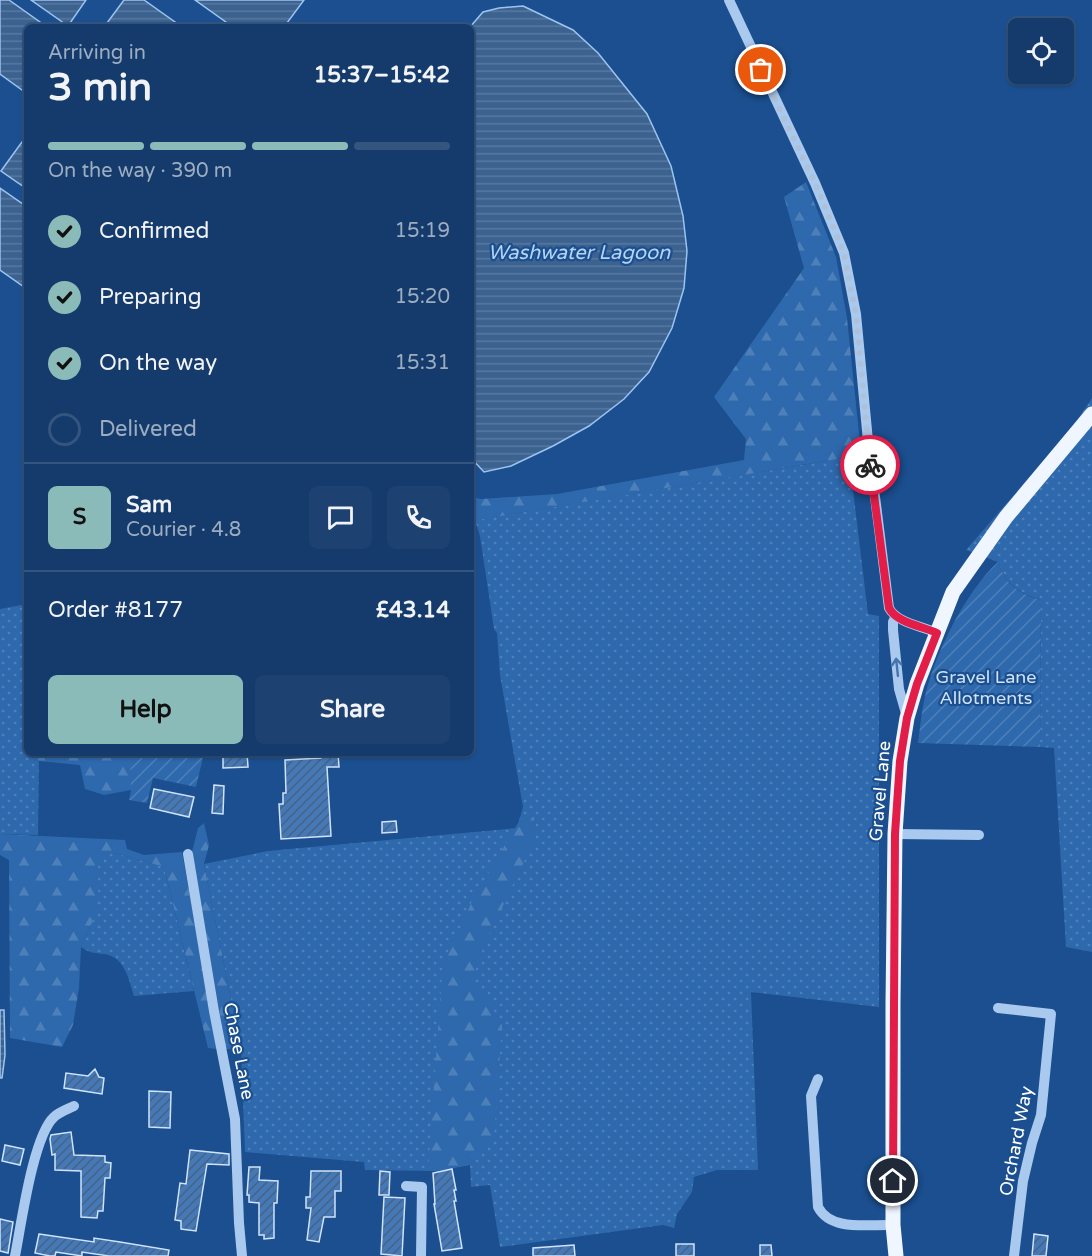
<!DOCTYPE html>
<meta charset="utf-8">
<style>
:root{--surface:#143b6b;--page:#1d4271;--text:#f1f3f6;--muted:#9dadc1;--line:#33557e;--accent:#8bbbb9}
body{margin:0;font-family:"Varela Round",sans-serif;background:var(--page);color:var(--text);height:100vh;display:flex;flex-direction:column;font-size:22px;white-space:nowrap}
*{box-sizing:border-box;margin:0}
p{font-size:20px;color:var(--muted)}
.icon{flex:none;width:33px;height:33px;fill:none;stroke:currentColor;stroke-width:2;stroke-linecap:round;stroke-linejoin:round}
.map{position:relative;flex:1;overflow:hidden}
.drawer{position:absolute;left:24px;top:24px;width:450px;height:732px;display:flex;flex-direction:column;background:var(--surface);border-radius:9px;box-shadow:0 2px 4px #0004,0 0 0 2px var(--line)}
.drawer>*{flex:none}
.tools{position:absolute;left:1008px;top:18px;display:grid;gap:12px}
.tools a{display:grid;place-items:center;width:66px;height:66px;border-radius:9px;background:var(--surface);box-shadow:0 2px 4px #0004,0 0 0 2px var(--line);font-size:30px}
.pin{position:absolute;display:grid;place-items:center;width:51px;height:51px;color:#fff;margin:-26px;border:3px solid #fff;border-radius:50%;box-shadow:0 2px 6px #0007}
.courier{position:absolute;display:grid;place-items:center;width:60px;height:60px;margin:-30px;border:4px solid #e11d48;border-radius:50%;background:#fff;color:#222;box-shadow:0 2px 8px #0007}
.summary em{font-style:normal;font-weight:700}
.summary div{display:flex;flex-direction:column-reverse}
.summary{display:flex;align-items:center;justify-content:space-between;height:102px;padding:0 24px}
h1{font-size:39px;font-weight:700;line-height:45px}
.bar{display:grid;grid-template-columns:repeat(4,1fr);gap:9px 6px;align-content:center;height:72px;padding:0 24px}
.bar i{height:8px;border-radius:4px;background:var(--line)}
.bar .current{background:var(--accent)}
.bar p{grid-column:span 4}
.line{display:flex;align-items:center;gap:15px;padding:0 24px;border-top:2px solid var(--line)}
.line div{flex:1}
.round{display:grid;place-items:center;flex:none;width:63px;height:63px;border-radius:9px;background:var(--page)}
ol{padding:0 24px;list-style:none}
li{display:flex;align-items:center;gap:18px;height:66px}
li p{margin-inline-start:auto}
li .icon{padding:6px;border-radius:50%;background:var(--accent);color:#111;stroke-width:4}
li:last-child{color:var(--muted)}
li i{width:33px;height:33px;border:3px solid var(--line);border-radius:50%}
.primary-button{display:flex;gap:12px;margin-top:auto;padding:12px 24px}
.primary-button a{flex:1;height:69px;border-radius:9px;background:var(--accent);color:#111;font-size:24px;font-weight:700;line-height:69px;text-align:center}
.primary-button a+a{background:var(--page);color:var(--text)}
.map>svg:first-child{display:block}
</style>
<div class="map">
<svg width="1092" height="1256" viewBox="0 0 1092 1256">
<defs>
<pattern id="grass-dots" width="8" height="8" patternUnits="userSpaceOnUse" patternTransform="scale(1.5)"><rect width="8" height="8" fill="#2e69ad"/><path d="M2 2h.1M6 6h.1" fill="none" stroke="#4d80b9" stroke-width="1.8" stroke-linecap="round"/></pattern>
<pattern id="forest-firs" width="22" height="20" patternUnits="userSpaceOnUse" patternTransform="scale(1.5)"><rect width="22" height="20" fill="#2e69ad"/><path d="M5 1l3.5 6h-7zM16 11l3.5 6h-7z" fill="#4d80b9"/></pattern>
<pattern id="garden-furrows" width="10" height="10" patternUnits="userSpaceOnUse" patternTransform="scale(1.5)"><rect width="10" height="10" fill="#2e69ad"/><path d="M-1 1l2-2M0 10L10 0M9 11l2-2" fill="none" stroke="#4d80b9"/></pattern>
<pattern id="water-rules" width="6" height="5" patternUnits="userSpaceOnUse" patternTransform="scale(1.5)"><rect width="6" height="5" fill="#3c6290"/><path d="M0 2.5h6" fill="none" stroke="#597aa1"/></pattern>
<pattern id="building-hatch" width="6" height="6" patternUnits="userSpaceOnUse" patternTransform="scale(1.5)"><rect width="6" height="6" fill="#4478b7"/><path d="M-1 1l2-2M0 6l6-6M5 7l2-2" fill="none" stroke="#486282"/></pattern>
</defs>
<rect width="100%" height="100%" fill="#1b4f8f"/>
<path fill="url(#grass-dots)" d="M1092,398V952L1066,947L1054,748L1040,747L1041,600C1019,593 1006,585 998,562L966,550L1072,428Z
M849,457L868,614L879,616V1007L751,992L758,1170H717L694,1177L692,1192L677,1214L674,1228L663,1225L500,1247L490,1185L471,1187L470,1165L435,1171L365,1170L364,1162L245,1152L241,1049L204,864L268,851L517,828L523,807L500,675L497,633L494,629L480,536L475,520Z
M27,604V753H39L38,835L0,834V609Z
M115,853L164,867L194,991L134,996C129,980 125,957 104,954C95,953 89,953 81,947L92,923L98,857Z"/>
<path fill="url(#forest-firs)" d="M806,182L836,257L847,318L860,443L849,457L471,521V497L481,499L557,494L744,460L746,439L714,397L804,268L784,197Z
M39,753H110L121,755L122,753H138L131,790L104,795L85,789L80,765L39,761Z
M534,817L535,839L484,945L471,983L485,995L502,1025L494,1138L481,1152L471,1156L470,1165L435,1171L428,1170L443,961L458,933L473,899L521,818Z
M204,823L209,845L204,864L241,1049H226L192,852L198,828Z
M0,834L125,840L127,849L144,855L182,852L217,1049L208,1048L164,867L115,853L98,858V900L92,923L81,947L79,988L73,1025L62,1047L10,1038L9,860L0,855Z"/>
<path fill="url(#garden-furrows)" d="M998,562C1006,585 1018,593 1041,600L1040,747L918,743C920,729 921,715 924,701C933,657 965,592 998,562Z
M130,753H204L196,787L153,778L147,803L129,800L131,790Z"/>
<path fill="url(#water-rules)" stroke="#9cc4f0" stroke-width="1.5" d="M0,0H9L47,27H27V84L22,90L0,74Z
M31,0H86L68,26Z
M124,0H144L182,27H104Z
M195,0H304L284,27H233Z
M523,6L573,30L598,53L647,114L671,166L683,216L687,251L684,288L672,328L649,372L624,399L589,426L553,446L511,466L484,472L471,458L470,27L483,12L499,8Z
M27,135V189L1,171Z
M0,188L27,207V289L0,270Z
M0,1010H4L5,1055L2,1078H0Z"/>
<path fill="url(#building-hatch)" stroke="#cfe3fa" stroke-width="1.5" d="M223,753H247L248,767L223,768Z
M321,753H338L339,767H327L331,836L281,839L279,804H283V793H286L285,760L321,758Z
M214,785L224,786L223,814L212,813Z
M154,789L194,797L189,817L150,808Z
M396,821L397,832L382,833V822Z
M95,1069L99,1077L104,1078L102,1094L64,1088L66,1073L88,1076Z
M149,1091L171,1092L170,1128L149,1127Z
M71,1132L74,1155L105,1156V1162L111,1163L110,1178H105L103,1211H98L97,1218L81,1217V1171L55,1170V1154L52,1155L50,1139L51,1135Z
M5,1145L24,1149L20,1165L2,1161Z
M190,1150L229,1154V1165L207,1164L196,1231L181,1229V1221L175,1220L180,1183L186,1184Z
M249,1167H260L259,1180L278,1181L277,1203H274V1238L264,1239V1235H259V1203L249,1202V1195H247Z
M452,1169L456,1190H454L456,1201H454L462,1248L442,1251L434,1204H435L433,1173Z
M311,1171H341V1191H335V1217H324L319,1242L307,1240L311,1208H306V1197H310Z
M380,1171L390,1172L389,1195H379Z
M384,1197L405,1198L402,1256L381,1254Z
M0,1219L13,1222L8,1253L0,1251Z
M39,1234L94,1242V1238L120,1242L169,1250L168,1256H109L82,1252V1256L56,1252L55,1256H50L35,1253Z
M1034,1234L1048,1236L1046,1256H1032Z
M676,1244H694V1256H676Z
M574,1245L575,1256H533V1248Z
M760,1245H771L772,1256H760Z"/>
<g fill="none" stroke-linecap="round" stroke-linejoin="round">
<path stroke="#a9c9ee" stroke-width="10" d="M729,0L815,183L844,253L856,314L868,441L889,608C897,623 922,626 937,633
M896,616L893,622V630L899,689L907,717
M895,834L979,835
M188,854L214,1011L235,1119L239,1223L242,1256
M998,1008L1051,1014L1041,1115L1032,1143L1023,1181L1014,1256
M818,1079L811,1096L818,1207C831,1232 869,1224 893,1225
M406,1186L422,1187L421,1256
M15,1256C21,1226 33,1136 54,1117C59,1112 68,1109 74,1106"/>
<path stroke="#f0f6ff" stroke-width="15" d="M896,1256L893,1225V1003L895,834L900,761L907,718L917,684L953,592L1006,517L1092,414"/>
</g>
<defs><path id="oneway-shaft" d="M-6 0H5M1.5-3L5.5 0L1.5 3" fill="none" stroke-width="1.6" stroke-linecap="round" stroke-linejoin="round" transform="scale(1.5)"/></defs>
<use stroke="#4674ac" href="#oneway-shaft" transform="translate(897 667) rotate(-96)"/>
<g fill="none" stroke-linecap="round" stroke-linejoin="round">
<path stroke="#afc1d8" stroke-width="6" stroke-dasharray="0 10.8" d="M761,70L815,183L844,253L856,314L870,465"/>
<path stroke="#e11d48" stroke-width="8" d="M870,465L889,608C897,623 922,626 937,633L917,684L907,718L900,761L895,834L893,1181"/>
</g>
<g text-anchor="middle" dominant-baseline="central" stroke-width="4.5" stroke-linejoin="round" paint-order="stroke">
<g font-size="18" fill="#cfe3fa" stroke="#1b4f8f">
<text x="986" y="677">Gravel Lane<tspan x="986" dy="21">Allotments</tspan></text>
</g>
<g font-size="18" fill="#fff" stroke="#1b4f8f">
<text transform="translate(880 791) rotate(-85)">Gravel Lane</text>
<text transform="translate(239 1051) rotate(79)">Chase Lane</text>
<text transform="translate(1016 1141) rotate(-79)">Orchard Way</text>
</g>
<g font-size="20" font-style="italic" fill="#b5d3f5" stroke="#1b4f8f">
<text x="579" y="253">Washwater Lagoon</text>
</g>
</g>
</svg>
<div class="tools">
<a><svg class="icon" aria-label="locate" viewBox="0 0 24 24"><circle cx="12" cy="12" r="6"/><path d="M12 2v4M12 18v4M2 12h4M18 12h4"/></svg></a>
</div>
<div class="pin" style="left:761px;top:70px;background:#ea580c"><svg class="icon" aria-label="bag" viewBox="0 0 24 24"><path d="M5 8h14l-1 12H6zM9 8a3 3 0 0 1 6 0"/></svg></div>
<div class="pin" style="left:893px;top:1181px;background:#1f2937"><svg class="icon" aria-label="home" viewBox="0 0 24 24"><path d="M3 11l9-7 9 7M6 9v11h12V9"/></svg></div>
<div class="courier" style="left:870px;top:465px"><svg class="icon" aria-label="bike" viewBox="0 0 24 24"><circle cx="6" cy="16" r="4"/><circle cx="18" cy="16" r="4"/><path d="M6 16l4-8h5l3 8M10 8l3 8H6M13 5h3"/></svg></div>
<section class="drawer">
<div class="summary"><div><h1>3 min</h1><p>Arriving in</p></div><em>15:37–15:42</em></div>
<div class="bar"><i class="current"></i><i class="current"></i><i class="current"></i><i></i><p>On the way · 390 m</p></div>
<ol>
<li><svg class="icon" aria-label="check" viewBox="0 0 24 24"><path d="M5 12l5 5 9-10"/></svg>Confirmed<p>15:19</p></li>
<li><svg class="icon" aria-label="check" viewBox="0 0 24 24"><path d="M5 12l5 5 9-10"/></svg>Preparing<p>15:20</p></li>
<li><svg class="icon" aria-label="check" viewBox="0 0 24 24"><path d="M5 12l5 5 9-10"/></svg>On the way<p>15:31</p></li>
<li><i></i>Delivered</li>
</ol>
<div class="line" style="height:108px"><b class="round" style="background:var(--accent);color:#111">S</b><div><b>Sam</b><p>Courier · 4.8</p></div><a class="round"><svg class="icon" aria-label="chat" viewBox="0 0 24 24"><path d="M4 5h16v11H9l-5 4z"/></svg></a><a class="round"><svg class="icon" aria-label="phone" viewBox="0 0 24 24"><path d="M5 4h4l2 5-3 2q2 4 5 5l2-3 5 2v4C11 20 4 13 5 4z"/></svg></a></div>
<div class="line" style="height:78px"><div>Order #8177</div><b>£43.14</b></div>
<div class="primary-button"><a>Help</a><a>Share</a></div>
</section>
</div>
